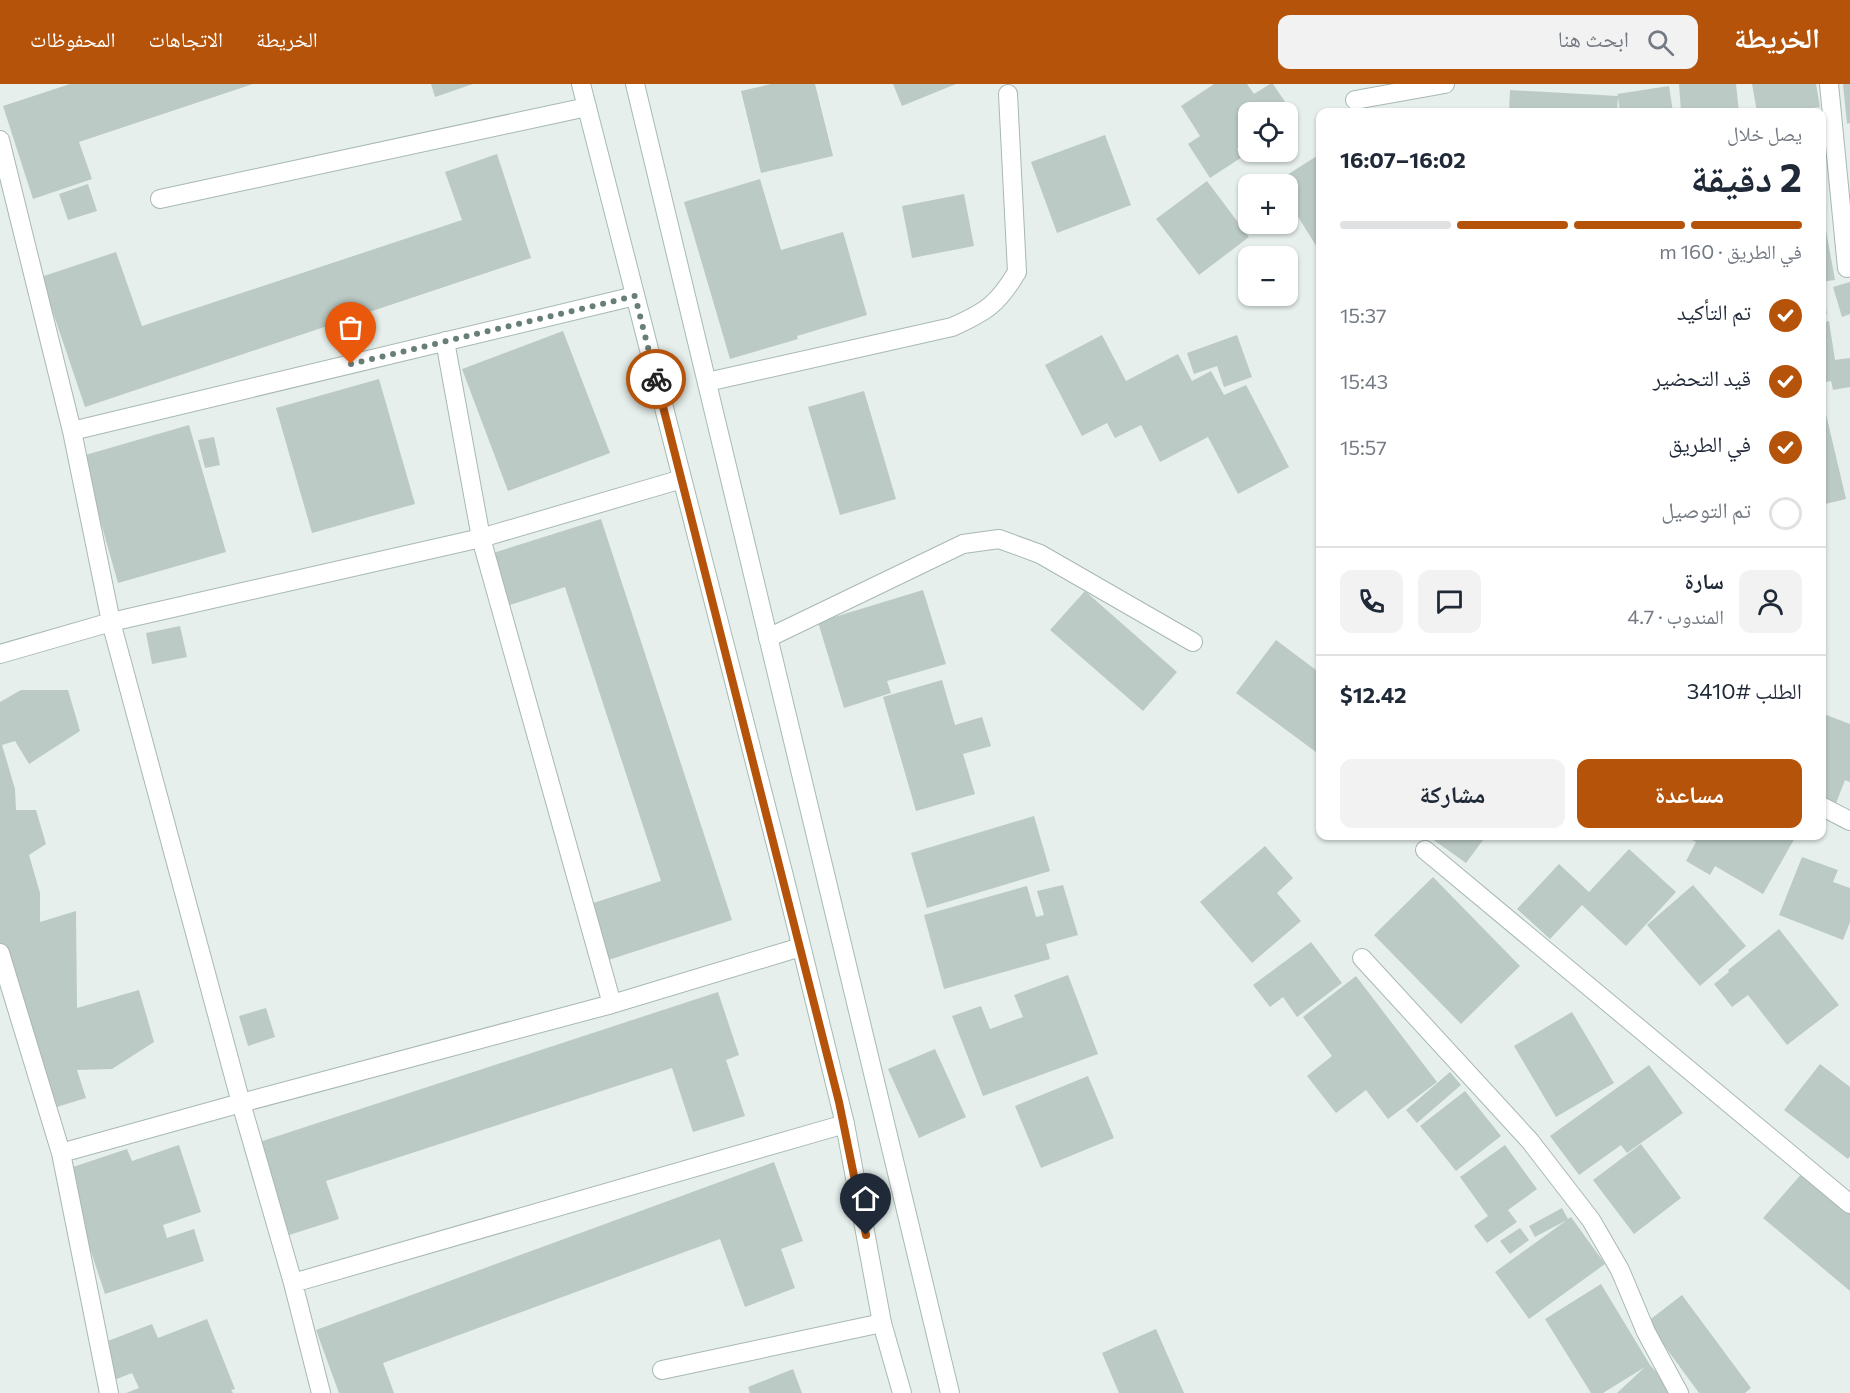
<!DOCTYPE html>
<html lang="ar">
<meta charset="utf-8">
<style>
:root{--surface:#fff;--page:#f2f2f3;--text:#1f2937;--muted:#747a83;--line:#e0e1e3;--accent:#b45309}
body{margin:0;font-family:Commissioner,"Noto Naskh Arabic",sans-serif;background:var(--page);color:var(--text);direction:rtl;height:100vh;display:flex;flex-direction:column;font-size:22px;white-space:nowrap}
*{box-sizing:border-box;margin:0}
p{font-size:20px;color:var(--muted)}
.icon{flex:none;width:33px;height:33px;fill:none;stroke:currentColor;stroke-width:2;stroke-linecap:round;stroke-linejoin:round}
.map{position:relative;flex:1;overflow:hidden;direction:ltr}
.drawer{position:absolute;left:1316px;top:24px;width:510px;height:732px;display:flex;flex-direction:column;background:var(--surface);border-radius:12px;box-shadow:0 2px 4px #0004;direction:rtl}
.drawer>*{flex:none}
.controls{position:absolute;left:1238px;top:18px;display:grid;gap:12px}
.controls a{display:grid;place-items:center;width:60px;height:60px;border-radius:12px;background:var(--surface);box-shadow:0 2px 4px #0004;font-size:30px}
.pin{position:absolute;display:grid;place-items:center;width:51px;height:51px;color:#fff;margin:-62px -26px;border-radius:50% 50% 50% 0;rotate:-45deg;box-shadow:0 0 6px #0007}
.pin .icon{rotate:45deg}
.courier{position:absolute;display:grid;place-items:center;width:60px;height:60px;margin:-30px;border:4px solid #b45309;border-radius:50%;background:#fff;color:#222;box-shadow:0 2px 8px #0007}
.head em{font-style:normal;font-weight:700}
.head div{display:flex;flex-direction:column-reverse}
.head{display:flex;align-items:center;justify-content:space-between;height:102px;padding:0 24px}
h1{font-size:39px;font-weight:700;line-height:45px}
.bar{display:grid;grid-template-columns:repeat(4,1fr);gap:9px 6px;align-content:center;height:72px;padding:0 24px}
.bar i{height:8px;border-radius:4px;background:var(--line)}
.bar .current{background:var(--accent)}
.bar p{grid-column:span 4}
.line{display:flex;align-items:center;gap:15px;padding:0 24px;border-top:2px solid var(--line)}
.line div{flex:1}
.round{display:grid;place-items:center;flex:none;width:63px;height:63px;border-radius:12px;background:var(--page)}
ol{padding:0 24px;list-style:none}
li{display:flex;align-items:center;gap:18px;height:66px}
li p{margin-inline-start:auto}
li .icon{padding:6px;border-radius:50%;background:var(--accent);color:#fff;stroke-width:4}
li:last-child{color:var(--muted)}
li i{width:33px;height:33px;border:3px solid var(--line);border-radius:50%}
.button{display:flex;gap:12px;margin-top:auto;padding:12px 24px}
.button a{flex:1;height:69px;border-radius:12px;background:var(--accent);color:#fff;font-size:24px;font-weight:700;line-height:69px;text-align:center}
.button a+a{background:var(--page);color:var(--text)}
header{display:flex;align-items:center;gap:36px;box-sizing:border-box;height:84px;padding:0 30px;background:var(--accent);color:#fff}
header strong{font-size:28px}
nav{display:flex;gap:33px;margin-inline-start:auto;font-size:21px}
.search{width:420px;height:54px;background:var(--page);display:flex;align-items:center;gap:15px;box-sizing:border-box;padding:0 21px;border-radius:12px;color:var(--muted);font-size:22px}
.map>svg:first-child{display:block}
</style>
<header>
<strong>الخريطة</strong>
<div class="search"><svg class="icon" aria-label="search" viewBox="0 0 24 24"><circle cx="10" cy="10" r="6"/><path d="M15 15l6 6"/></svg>ابحث هنا</div>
<nav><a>الخريطة</a><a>الاتجاهات</a><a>المحفوظات</a></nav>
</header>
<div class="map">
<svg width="1850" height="1309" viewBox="0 0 1850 1309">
<rect width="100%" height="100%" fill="#e6efeb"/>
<path fill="#bbcac4" d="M70,0H253L79,58L92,95L33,115L3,22Z
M431,0H473L435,13Z
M771,0H815L833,72L761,89L741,7Z
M893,0H956L902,22Z
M1214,0H1247L1254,10L1270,0H1273L1292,28L1287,32V28H1248V58L1237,65L1242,73L1210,94L1188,60L1200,52L1181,22Z
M1679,0H1736L1739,28H1681Z
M1752,0H1816L1820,23L1787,28H1757Z
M1843,0H1850V39L1847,40Z
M1669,2L1673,28H1620L1618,13L1617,28H1509L1510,6L1618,12L1617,10Z
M1105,51L1131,121L1057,149L1031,78Z
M497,70L531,174L85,323L41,193L116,168L142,242L462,136L445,88Z
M1320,70V168L1287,115V100H1278L1276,98Z
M760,95L781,166L843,148L867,231L797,252L798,255L730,275L684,118Z
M1207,97L1249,153L1199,191L1156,135Z
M88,100L97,127L68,136L59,110Z
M964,110L974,162L912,174L902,122Z
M1821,119L1835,196L1821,198Z
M1850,198V230L1842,233L1833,203Z
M1821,203L1827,230L1821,231Z
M1829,237L1835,276L1850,274V303L1833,306L1831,297L1821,299V239Z
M563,247L610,369L508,407L462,285Z
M1102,251L1126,297L1178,270L1192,297L1211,287L1224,311L1246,301L1289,383L1238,410L1208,353L1160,378L1141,341L1115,354L1107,339L1082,352L1045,281Z
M1237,251L1252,293L1224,303L1217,282L1194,290L1187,269Z
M379,295L415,420L312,449L276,324Z
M864,307L896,415L840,431L808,323Z
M1821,309L1846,415L1821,421Z
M189,341L226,468L118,499L82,372Z
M214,353L220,381L205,384L198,356Z
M601,435L732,836L596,880L578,824L661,797L565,503L510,521L493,469Z
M923,506L946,580L887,597L891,609L844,624L818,538Z
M1085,507L1177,588L1143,627L1050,546Z
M180,542L187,573L152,580L146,549Z
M1276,556L1320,589V671L1236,609Z
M942,596L955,641L982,633L991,662L963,670L975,710L916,727L883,613Z
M21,606H68L80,647L29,680L15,657L2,661L15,705L16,726H36L46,760L29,771L40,809V838L76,827L77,924L139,906L154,958L112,985L77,986L86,1014L44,1027L0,879V618Z
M1821,629L1850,640V698L1845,696L1835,722L1821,716Z
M1034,732L1050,787L927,824L911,769Z
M1428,752H1486L1466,779Z
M1685,752H1796L1763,810L1715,782L1710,791L1686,777L1696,758Z
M1265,762L1293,794L1277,809L1301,837L1252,879L1200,818Z
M1629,765L1676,808L1626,862L1582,821L1550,855L1517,825L1559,780L1589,808Z
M1802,773L1838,786L1833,798L1850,804V838L1843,856L1779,831Z
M1433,793L1520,882L1461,940L1374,851Z
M1063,801L1078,851L1046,860L1050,875L944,905L924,831L1027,802L1036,833L1044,831L1037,807Z
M1693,801L1746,862L1700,902L1647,841Z
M1779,845L1839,921L1787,961L1748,911L1732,923L1714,900L1729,888L1728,886Z
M1311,858L1342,899L1297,933L1283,913L1270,923L1253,901Z
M1068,891L1098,970L983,1012L952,932L981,922L990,945L1023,933L1014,911Z
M1356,892L1437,998L1388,1035L1366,1006L1336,1029L1307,992L1332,972L1303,933Z
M718,908L739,971L726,976L745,1032L693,1048L672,984L326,1097L339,1135L283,1153L253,1060Z
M266,924L275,953L248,962L239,932Z
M1572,928L1614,999L1556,1033L1514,962Z
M935,965L966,1033L919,1054L888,985Z
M1820,980L1850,1003V1072L1848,1075L1784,1026Z
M1649,981L1683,1029L1627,1069L1621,1061L1579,1091L1550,1052Z
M1450,988L1461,1001L1417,1039L1406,1026Z
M1088,992L1114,1054L1041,1084L1015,1022Z
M1465,1007L1501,1052L1456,1087L1420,1042Z
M1641,1060L1681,1114L1634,1150L1593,1096Z
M179,1061L201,1128L163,1141L167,1154L194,1145L204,1177L105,1210L64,1086L127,1065L132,1077Z
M1505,1061L1537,1105L1508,1126L1517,1138L1487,1159L1474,1142L1488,1132L1460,1093Z
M774,1078L803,1157L781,1165L795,1204L745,1223L720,1155L383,1279L394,1309H339L316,1246Z
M1804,1087L1850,1126V1207L1763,1134Z
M1562,1124L1568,1135L1571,1133L1605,1180L1529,1235L1495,1188L1567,1136L1535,1153L1529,1142Z
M1520,1144L1529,1156L1510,1170L1500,1157Z
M1601,1200L1650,1281L1675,1309H1617L1645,1283L1603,1309H1591L1545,1235Z
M1682,1211L1751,1304L1745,1309H1699L1647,1238Z
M207,1235L235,1305L231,1306L233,1309H126L139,1304L132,1289L114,1296L100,1260L152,1240L158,1254Z
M1156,1245L1184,1309H1119L1102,1269Z
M793,1285L802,1309H750L748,1303Z"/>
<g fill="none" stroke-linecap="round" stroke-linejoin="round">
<defs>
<path id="street" d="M1829,0L1847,184
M1355,16L1445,0
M0,56L72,347L111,538L241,1019L61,1069
M160,115L587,23
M707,298L952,243C986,228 998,220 1017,188L1008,10
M72,347L635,212
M768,554L963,460L999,455L1040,470L1193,558
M0,570L111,538L481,454L445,257
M1821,722L1850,737
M1425,766L1850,1120
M801,863L612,920L241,1019L293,1199L845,1040
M0,869L61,1069L109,1309
M1362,874L1530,1057L1591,1136L1620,1186L1646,1248L1679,1309
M612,920L481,454L682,395
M293,1199L321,1309
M662,1286L882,1239"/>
<path id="secondary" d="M581,0L784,792L845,1040L882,1239L902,1309
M635,0L950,1309"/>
</defs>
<use href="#street" stroke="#a8b8b2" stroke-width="20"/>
<use href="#secondary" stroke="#a4bbb3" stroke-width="20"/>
<use href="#street" stroke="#fff" stroke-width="18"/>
<use href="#secondary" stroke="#fff" stroke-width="18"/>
</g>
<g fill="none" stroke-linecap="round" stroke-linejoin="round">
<path stroke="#687f78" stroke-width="6" stroke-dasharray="0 10.8" d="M351,280L635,212L656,295"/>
<path stroke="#b45309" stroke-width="8" d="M656,295L839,1018L866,1151"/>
</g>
</svg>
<div class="controls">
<a><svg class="icon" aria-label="locate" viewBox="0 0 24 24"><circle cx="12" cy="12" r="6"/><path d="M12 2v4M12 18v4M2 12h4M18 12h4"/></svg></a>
<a>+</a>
<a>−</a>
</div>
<div class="pin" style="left:351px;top:280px;background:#ea580c"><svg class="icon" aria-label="bag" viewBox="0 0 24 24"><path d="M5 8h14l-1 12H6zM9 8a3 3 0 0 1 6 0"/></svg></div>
<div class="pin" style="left:866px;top:1151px;background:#1f2937"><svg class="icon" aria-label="home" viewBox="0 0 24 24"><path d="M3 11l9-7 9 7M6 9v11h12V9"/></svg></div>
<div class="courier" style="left:656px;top:295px"><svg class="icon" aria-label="bike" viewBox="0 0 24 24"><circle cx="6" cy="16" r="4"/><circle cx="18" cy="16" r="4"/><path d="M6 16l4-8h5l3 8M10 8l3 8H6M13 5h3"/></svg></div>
<section class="drawer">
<div class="head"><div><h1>2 دقيقة</h1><p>يصل خلال</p></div><em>16:02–16:07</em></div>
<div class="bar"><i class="current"></i><i class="current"></i><i class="current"></i><i></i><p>في الطريق · 160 m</p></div>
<ol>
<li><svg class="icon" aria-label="check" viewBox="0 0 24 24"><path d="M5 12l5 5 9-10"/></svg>تم التأكيد<p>15:37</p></li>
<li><svg class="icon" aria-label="check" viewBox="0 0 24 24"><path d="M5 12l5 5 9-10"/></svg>قيد التحضير<p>15:43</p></li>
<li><svg class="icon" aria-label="check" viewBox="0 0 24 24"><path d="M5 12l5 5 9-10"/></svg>في الطريق<p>15:57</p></li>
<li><i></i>تم التوصيل</li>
</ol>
<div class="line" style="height:108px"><a class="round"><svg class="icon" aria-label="person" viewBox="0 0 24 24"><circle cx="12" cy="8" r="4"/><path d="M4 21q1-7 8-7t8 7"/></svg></a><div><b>سارة</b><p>المندوب · 4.7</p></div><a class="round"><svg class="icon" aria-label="chat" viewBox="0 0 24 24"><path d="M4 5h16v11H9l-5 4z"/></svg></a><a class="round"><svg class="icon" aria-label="phone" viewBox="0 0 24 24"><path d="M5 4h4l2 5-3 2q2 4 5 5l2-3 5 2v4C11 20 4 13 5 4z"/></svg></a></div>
<div class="line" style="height:78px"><div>الطلب #3410</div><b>$12.42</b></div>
<div class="button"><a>مساعدة</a><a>مشاركة</a></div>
</section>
</div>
